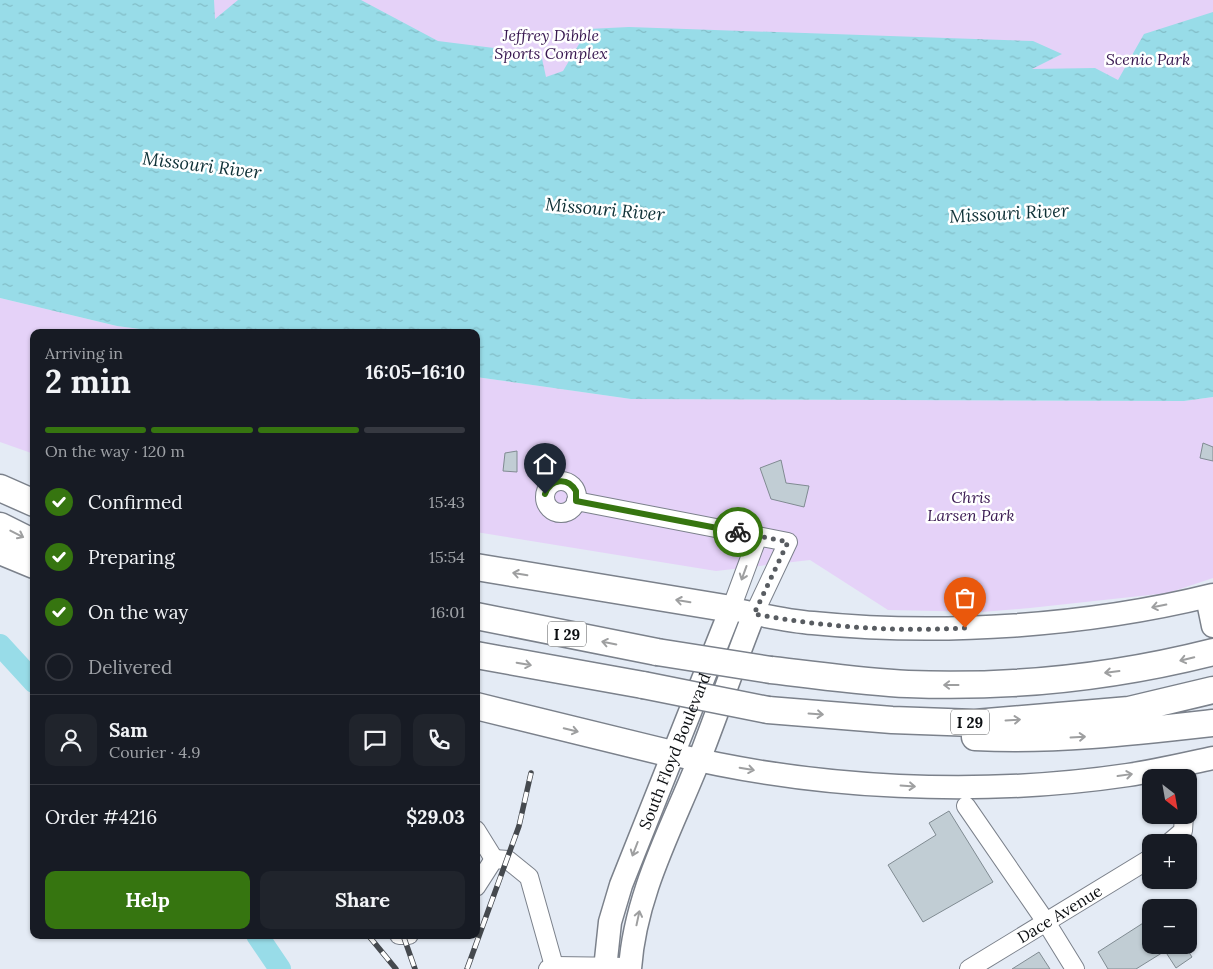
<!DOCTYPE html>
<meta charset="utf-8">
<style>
:root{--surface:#171b24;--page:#20242c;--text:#f1f3f6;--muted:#9ea1a6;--line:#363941;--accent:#367510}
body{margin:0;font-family:Lora,serif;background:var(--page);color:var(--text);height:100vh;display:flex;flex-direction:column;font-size:19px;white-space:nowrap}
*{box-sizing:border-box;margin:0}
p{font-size:16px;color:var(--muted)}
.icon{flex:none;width:28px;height:28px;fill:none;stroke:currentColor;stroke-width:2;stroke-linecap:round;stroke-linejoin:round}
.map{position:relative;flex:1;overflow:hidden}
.details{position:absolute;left:30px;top:329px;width:450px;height:610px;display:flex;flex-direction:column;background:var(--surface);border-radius:10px;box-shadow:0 1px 4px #0004}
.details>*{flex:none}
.needle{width:32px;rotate:149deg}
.buttons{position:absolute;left:1142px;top:769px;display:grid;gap:10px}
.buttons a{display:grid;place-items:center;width:55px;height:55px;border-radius:10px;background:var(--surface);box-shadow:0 1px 4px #0004;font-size:25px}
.pin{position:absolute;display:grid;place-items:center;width:42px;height:42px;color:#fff;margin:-51px -21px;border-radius:50% 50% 50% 0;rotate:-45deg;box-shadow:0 0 5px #0007}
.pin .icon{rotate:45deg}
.courier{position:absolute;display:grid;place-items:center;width:50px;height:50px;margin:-25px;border:4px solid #367510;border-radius:50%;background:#fff;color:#222;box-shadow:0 1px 6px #0007}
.summary em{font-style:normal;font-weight:700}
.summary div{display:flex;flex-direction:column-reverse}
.summary{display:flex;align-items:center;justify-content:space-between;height:85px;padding:0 15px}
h1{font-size:32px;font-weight:700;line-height:38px}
.bar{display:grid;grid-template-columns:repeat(4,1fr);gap:8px 5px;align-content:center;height:60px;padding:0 15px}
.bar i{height:6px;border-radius:4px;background:var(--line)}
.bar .current{background:var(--accent)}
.bar p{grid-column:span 4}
.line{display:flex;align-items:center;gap:12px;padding:0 15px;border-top:1px solid var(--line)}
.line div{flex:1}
.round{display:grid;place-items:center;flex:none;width:52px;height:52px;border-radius:10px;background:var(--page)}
ol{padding:0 15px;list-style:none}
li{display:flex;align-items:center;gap:15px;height:55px}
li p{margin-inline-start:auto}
li .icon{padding:5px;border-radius:50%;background:var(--accent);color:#fff;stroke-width:4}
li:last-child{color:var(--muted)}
li i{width:28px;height:28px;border:2px solid var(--line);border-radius:50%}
.cta{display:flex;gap:10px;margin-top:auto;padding:10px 15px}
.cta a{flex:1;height:58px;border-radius:10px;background:var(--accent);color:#fff;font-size:20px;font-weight:700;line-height:58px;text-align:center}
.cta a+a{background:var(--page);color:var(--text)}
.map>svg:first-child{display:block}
</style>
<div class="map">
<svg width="1213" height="969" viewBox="0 0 1213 969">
<defs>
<pattern id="water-ripples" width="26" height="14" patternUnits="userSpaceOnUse" patternTransform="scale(1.25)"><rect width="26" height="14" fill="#98dce8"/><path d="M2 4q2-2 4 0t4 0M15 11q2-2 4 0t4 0" fill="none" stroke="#82bcc6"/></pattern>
</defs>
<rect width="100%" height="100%" fill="#e4ebf5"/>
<path fill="#e5d2f8" d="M0,0H1213V121L588,89Z
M0,298L117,326L163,332H34V454L0,442Z
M476,377L631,399L1184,401L1213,397V578L1168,593L1030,608L982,612L888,610L810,560L716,571L476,532Z"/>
<path fill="url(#water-ripples)" d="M0,0H214L215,19L238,0H361L438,41L541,54L546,77L563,71L588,29L629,27L1033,41L1062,54L1032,69L1095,68L1118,80L1144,34L1213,12V397L1184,401L631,399L476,377V332H163L117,326L0,298Z"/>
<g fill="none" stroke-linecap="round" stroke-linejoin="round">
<path stroke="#98dce8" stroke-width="22" d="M0,645L34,682
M257,935L280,969"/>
</g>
<path fill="#c1cdd4" stroke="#808b92" d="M1203,443L1213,447V461L1200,458Z
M517,451V472L503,471L505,453Z
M781,460L786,483L809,486L804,507L771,499L760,468Z
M949,811L993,882L923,922L888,865L936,835L929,823Z
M1151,918V945H1184L1192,957L1176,968L1165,951L1136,969H1108L1098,952Z
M1039,952L1050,969H1012Z"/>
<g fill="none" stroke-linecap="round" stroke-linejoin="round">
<defs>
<g id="minor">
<circle cx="561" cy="497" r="16"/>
<path d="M576,501L788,542L754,614"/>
<path d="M731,609L758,536"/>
<path d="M966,806L1046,922L1075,969"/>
<path d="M476,830L494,859"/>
<path d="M1170,842L1183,831L1184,815"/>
<path d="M476,887L494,859L508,860L529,877L554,966"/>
<path d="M399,935H409"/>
<path d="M548,969L554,966L630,967"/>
<path id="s1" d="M969,969L1151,858"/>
</g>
<g id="major">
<path d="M1207,597L1213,626"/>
<path d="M672,754C816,789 980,797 1128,775C1156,771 1185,764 1213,758"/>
<path id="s2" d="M605,969L610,922L621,885L731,609C758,614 785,621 813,623C942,636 1088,626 1213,595"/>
<path d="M630,969C635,894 672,828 699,760C718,711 735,662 754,614"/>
</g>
<path id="highway" d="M0,488L34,503
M0,526L34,543
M0,551L34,565
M476,567L731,609
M476,616L657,652
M476,655L643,685
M771,670C817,675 862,682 908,684C1010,688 1114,677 1213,652
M476,706L672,754
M768,710L892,720L975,723L1129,710L1213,690
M975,737C1056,741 1133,732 1213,723"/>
</defs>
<use href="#minor" stroke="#7b818b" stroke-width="20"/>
<use href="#major" stroke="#7b818b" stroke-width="25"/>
<use href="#highway" stroke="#7b818b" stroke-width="29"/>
<use href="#minor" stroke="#fff" stroke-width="18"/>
<use href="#major" stroke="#fff" stroke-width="22"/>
<use href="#highway" stroke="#fff" stroke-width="26"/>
<defs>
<path id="rail" d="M368,935L396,969
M403,935L415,969
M467,969L519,826L531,773"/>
</defs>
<use href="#rail" stroke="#45494e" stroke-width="5.5"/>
<use href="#rail" stroke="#fff" stroke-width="4" stroke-dasharray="11" stroke-linecap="butt"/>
<defs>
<path id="highway-bridge" d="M657,652L771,670
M643,685L768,710"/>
</defs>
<use href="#highway-bridge" stroke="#7b818b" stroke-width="29" stroke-linecap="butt"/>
<use href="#highway-bridge" stroke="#fff" stroke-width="26"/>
</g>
<defs><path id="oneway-shaft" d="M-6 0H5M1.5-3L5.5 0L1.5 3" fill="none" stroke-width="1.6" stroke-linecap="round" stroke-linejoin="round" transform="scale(1.25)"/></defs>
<g stroke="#9e9fa0">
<use href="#oneway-shaft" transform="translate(17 534) rotate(27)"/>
<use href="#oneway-shaft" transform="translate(744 573) rotate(110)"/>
<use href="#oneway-shaft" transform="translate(520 574) rotate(-171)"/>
<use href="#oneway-shaft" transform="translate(683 601) rotate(-171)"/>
<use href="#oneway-shaft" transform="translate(1159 606) rotate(169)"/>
<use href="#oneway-shaft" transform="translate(609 643) rotate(-169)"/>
<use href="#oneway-shaft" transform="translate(1187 659) rotate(166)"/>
<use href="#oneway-shaft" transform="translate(524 664) rotate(10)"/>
<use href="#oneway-shaft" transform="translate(1112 672) rotate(173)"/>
<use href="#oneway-shaft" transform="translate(951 685) rotate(-180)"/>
<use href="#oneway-shaft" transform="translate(816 714) rotate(4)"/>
<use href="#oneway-shaft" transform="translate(1013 720) rotate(-4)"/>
<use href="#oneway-shaft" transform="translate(571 730) rotate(14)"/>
<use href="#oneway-shaft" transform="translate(1078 737) rotate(-3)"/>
<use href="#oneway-shaft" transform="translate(747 769) rotate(10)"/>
<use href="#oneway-shaft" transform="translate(1125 775) rotate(-8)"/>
<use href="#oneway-shaft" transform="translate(908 786) rotate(4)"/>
<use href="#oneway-shaft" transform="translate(635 849) rotate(111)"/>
<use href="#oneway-shaft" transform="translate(638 918) rotate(-78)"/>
</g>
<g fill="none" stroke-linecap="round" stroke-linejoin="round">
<path stroke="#585c61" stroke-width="5" stroke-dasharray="0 9" d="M738,532L788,542L754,614C823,627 896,632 965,628"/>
<path stroke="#367510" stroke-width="6" d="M545,494C551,478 568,477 576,491V501L738,532"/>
</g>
<g text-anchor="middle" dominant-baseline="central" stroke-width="5" stroke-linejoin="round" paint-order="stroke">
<g fill="#fff" stroke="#555759" stroke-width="1">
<rect x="548" y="621.5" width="38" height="25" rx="4"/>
<rect x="951" y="709.5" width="38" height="25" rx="4"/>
</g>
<g font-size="15" font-weight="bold" fill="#0c0f12">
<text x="567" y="634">I 29</text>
<text x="970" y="722">I 29</text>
</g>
<g font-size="16" font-style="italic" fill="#381850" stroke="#fff">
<text x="551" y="35">Jeffrey Dibble<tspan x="551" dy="18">Sports Complex</tspan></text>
<text x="1148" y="59">Scenic Park</text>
<text x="971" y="497">Chris<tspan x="971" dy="18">Larsen Park</tspan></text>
</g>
<g font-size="16" fill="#0c0f12" stroke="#fff">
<text stroke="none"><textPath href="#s2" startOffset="230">South Floyd Boulevard</textPath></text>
<text stroke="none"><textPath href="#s1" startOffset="106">Dace Avenue</textPath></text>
</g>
<g font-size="18" font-style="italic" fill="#0e3036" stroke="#fff">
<text transform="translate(202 165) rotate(7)">Missouri River</text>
<text transform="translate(605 209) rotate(5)">Missouri River</text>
<text transform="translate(1009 213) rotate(-3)">Missouri River</text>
</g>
</g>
</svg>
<div class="buttons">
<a><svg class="needle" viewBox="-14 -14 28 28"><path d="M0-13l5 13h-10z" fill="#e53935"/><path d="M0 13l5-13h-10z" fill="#9ea1a6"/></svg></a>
<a>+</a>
<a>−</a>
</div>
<div class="pin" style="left:965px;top:628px;background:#ea580c"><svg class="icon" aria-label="bag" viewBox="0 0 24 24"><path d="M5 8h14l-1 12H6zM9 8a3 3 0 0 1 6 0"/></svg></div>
<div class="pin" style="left:545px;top:494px;background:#1f2937"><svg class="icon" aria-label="home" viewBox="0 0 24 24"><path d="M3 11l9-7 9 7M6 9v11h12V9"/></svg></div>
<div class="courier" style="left:738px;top:532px"><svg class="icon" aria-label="bike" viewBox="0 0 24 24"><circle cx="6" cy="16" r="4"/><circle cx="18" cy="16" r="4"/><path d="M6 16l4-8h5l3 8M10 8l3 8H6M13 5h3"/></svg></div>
<section class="details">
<div class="summary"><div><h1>2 min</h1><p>Arriving in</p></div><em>16:05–16:10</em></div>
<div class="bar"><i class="current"></i><i class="current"></i><i class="current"></i><i></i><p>On the way · 120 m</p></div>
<ol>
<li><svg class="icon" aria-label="check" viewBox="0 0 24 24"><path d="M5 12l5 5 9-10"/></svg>Confirmed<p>15:43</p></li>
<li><svg class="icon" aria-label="check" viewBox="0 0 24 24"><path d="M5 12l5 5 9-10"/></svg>Preparing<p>15:54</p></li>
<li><svg class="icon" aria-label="check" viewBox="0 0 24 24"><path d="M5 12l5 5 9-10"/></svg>On the way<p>16:01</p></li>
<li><i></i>Delivered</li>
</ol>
<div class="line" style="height:90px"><a class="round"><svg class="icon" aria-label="person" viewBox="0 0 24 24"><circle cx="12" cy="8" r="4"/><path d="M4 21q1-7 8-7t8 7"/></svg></a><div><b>Sam</b><p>Courier · 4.9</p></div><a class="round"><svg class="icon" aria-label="chat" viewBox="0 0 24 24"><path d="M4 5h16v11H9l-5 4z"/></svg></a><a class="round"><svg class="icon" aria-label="phone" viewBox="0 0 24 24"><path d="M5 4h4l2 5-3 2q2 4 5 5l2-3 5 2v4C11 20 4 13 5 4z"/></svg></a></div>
<div class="line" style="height:65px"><div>Order #4216</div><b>$29.03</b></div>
<div class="cta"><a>Help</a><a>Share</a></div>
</section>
</div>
